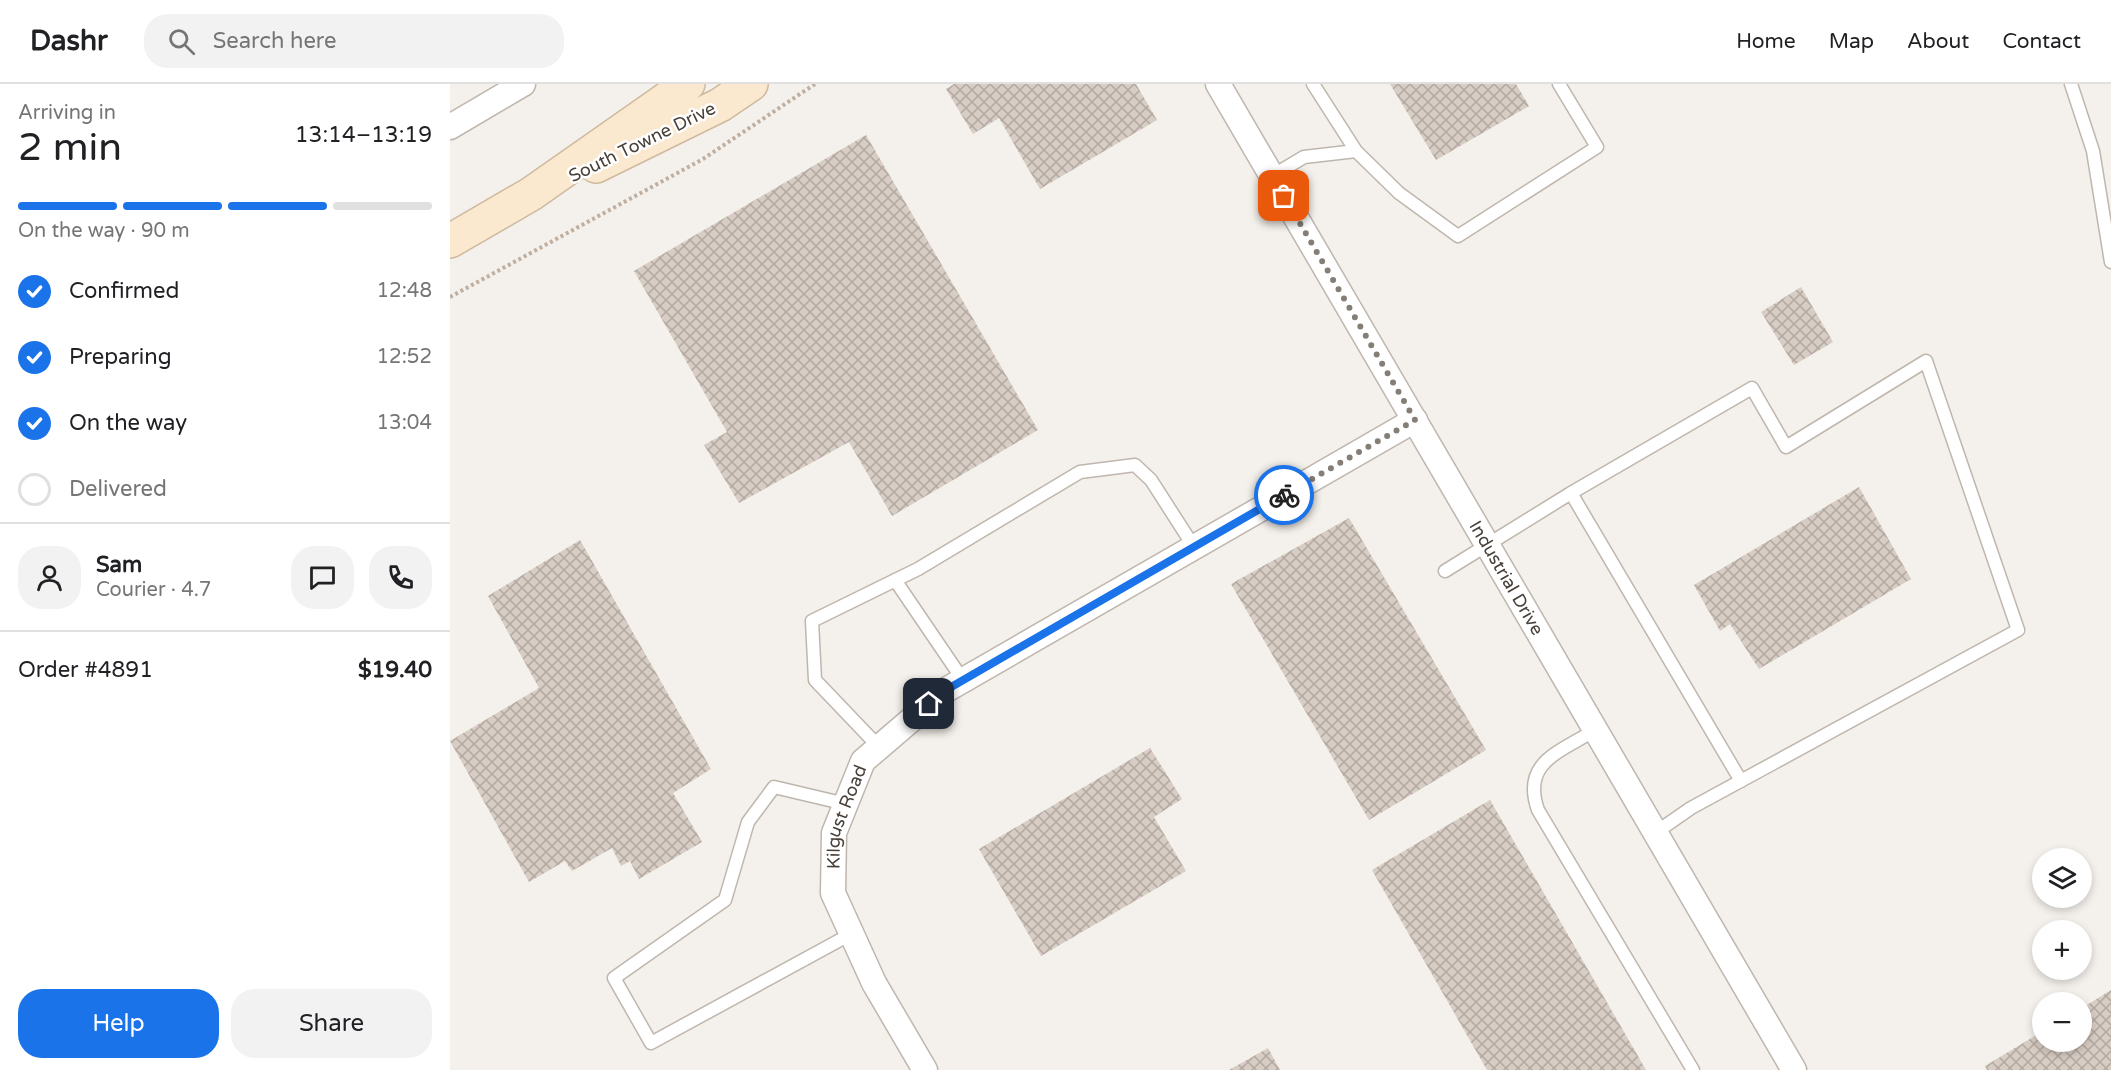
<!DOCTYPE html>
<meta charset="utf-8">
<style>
:root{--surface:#fff;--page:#f2f2f2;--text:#202124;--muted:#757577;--line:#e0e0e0;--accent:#1a73e8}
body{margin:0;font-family:"Varela Round",sans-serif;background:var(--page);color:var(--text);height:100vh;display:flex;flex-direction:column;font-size:22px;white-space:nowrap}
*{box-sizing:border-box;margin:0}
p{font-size:20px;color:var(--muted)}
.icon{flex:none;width:33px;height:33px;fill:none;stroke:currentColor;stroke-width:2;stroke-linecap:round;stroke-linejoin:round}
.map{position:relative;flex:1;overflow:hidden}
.details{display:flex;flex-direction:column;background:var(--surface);width:450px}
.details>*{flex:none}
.fabs{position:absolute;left:1582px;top:764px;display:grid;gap:12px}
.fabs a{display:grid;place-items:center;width:60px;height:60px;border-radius:50%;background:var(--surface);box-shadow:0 3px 9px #0003;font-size:30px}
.pin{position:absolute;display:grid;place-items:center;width:51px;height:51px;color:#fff;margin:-26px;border-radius:12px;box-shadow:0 3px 9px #0006}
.courier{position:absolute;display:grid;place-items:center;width:60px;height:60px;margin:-30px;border:4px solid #1a73e8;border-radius:50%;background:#fff;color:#222;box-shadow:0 2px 8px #0007}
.headline em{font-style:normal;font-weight:600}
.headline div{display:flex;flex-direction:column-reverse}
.headline{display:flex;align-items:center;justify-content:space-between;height:102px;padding:0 18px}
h1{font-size:39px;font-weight:600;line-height:45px}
.bar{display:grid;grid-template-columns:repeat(4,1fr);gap:9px 6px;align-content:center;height:72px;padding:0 18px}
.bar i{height:8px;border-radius:4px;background:var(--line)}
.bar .on{background:var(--accent)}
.bar p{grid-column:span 4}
.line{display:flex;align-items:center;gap:15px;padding:0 18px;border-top:2px solid var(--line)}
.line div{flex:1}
.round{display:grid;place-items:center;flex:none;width:63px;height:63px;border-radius:24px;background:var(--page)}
ol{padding:0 18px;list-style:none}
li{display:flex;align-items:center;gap:18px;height:66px}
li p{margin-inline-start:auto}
li .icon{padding:6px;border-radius:50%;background:var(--accent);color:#fff;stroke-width:4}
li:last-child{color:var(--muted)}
li i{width:33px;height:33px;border:3px solid var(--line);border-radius:50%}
.cta{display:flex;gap:12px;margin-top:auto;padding:12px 18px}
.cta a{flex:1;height:69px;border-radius:24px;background:var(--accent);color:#fff;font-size:24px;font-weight:600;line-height:69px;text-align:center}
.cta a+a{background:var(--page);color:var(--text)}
header{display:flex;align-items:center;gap:36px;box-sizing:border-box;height:84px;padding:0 30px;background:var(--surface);border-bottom:2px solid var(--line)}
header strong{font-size:28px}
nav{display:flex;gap:33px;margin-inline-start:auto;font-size:21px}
.search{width:420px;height:54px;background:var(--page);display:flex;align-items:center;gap:15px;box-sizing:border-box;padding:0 21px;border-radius:24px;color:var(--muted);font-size:22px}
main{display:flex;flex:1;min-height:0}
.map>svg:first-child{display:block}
</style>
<header>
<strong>Dashr</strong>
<div class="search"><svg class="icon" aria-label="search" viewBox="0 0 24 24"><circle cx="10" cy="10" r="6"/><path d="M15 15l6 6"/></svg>Search here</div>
<nav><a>Home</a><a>Map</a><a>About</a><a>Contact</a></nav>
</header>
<main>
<section class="details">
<div class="headline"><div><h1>2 min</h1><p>Arriving in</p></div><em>13:14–13:19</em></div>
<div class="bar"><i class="on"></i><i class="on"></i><i class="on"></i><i></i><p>On the way · 90 m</p></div>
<ol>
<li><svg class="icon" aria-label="check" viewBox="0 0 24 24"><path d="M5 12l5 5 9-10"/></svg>Confirmed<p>12:48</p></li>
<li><svg class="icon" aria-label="check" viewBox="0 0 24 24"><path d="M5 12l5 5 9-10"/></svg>Preparing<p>12:52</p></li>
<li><svg class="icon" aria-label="check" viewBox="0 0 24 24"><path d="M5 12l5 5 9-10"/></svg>On the way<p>13:04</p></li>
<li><i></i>Delivered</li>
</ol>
<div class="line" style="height:108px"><a class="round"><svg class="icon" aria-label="person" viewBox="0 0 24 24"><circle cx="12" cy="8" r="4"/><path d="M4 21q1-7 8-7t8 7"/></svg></a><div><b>Sam</b><p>Courier · 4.7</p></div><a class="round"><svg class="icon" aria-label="chat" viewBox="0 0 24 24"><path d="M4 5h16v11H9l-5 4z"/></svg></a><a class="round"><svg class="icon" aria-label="phone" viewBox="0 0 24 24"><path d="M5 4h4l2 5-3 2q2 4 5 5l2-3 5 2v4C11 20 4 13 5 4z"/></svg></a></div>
<div class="line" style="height:78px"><div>Order #4891</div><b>$19.40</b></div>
<div class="cta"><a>Help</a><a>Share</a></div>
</section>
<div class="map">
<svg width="1661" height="986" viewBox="0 0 1661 986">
<defs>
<pattern id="building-cross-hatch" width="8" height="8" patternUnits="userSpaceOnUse" patternTransform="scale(1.5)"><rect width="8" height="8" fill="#d8cdc4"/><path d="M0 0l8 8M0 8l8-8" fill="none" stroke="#b1a8a0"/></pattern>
</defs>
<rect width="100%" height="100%" fill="#f4f0eb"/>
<path fill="url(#building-cross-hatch)" d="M504,0H686L707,36L590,105L549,34L523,50L496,5Z
M940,0H1066L1079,22L986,76Z
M416,51L588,346L442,432L399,358L289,419L254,361L277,348L184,187Z
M1351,203L1383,258L1344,281L1311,228Z
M1409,403L1461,495L1309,585L1280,540L1270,547L1244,501Z
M899,434L1036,666L919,736L781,500Z
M130,456L261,685L223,709L252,758L189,795L180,777L171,782L162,764L122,787L115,777L79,798L0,657L89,604L38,512Z
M700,664L732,715L704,733L736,787L591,872L529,765Z
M1040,716L1196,986H1037L922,786Z
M1661,906V986H1537L1535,982L1593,947V957H1632V924Z
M818,964L830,986H779Z"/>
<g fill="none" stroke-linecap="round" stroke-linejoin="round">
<defs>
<path id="lane" d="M863,0L906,67
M1621,0L1643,67L1661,178
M822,92L854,73L906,67L949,109L1008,152L1147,63L1109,0
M1121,409L1291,697
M995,487L1121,409L1302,304L1336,363L1476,277L1568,546L1241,724L1205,749
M445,496L513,596
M1145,646C1110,668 1071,678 1088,726L1243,986
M429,663L365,596L362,537L468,485L630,388L685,381L701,396L744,463
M396,720L324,703L298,738L275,816L164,894L201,959L401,850"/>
<g id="street">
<path id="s1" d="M768,0L1344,986"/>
<path d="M0,43L73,0"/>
<path id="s2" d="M475,986L424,899L383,809L384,749L413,677L496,606L965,336"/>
</g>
<path id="secondary" d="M146,82L270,21L301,0
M0,157L81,110L238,0"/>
</defs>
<use href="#lane" stroke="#bfb6ae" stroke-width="15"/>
<use href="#street" stroke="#bfb6ae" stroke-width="27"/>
<use href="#secondary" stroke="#cfba9f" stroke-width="36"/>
<path stroke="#bfafa1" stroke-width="4" stroke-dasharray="3 3" stroke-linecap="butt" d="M0,213L253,75L365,0"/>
<use href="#lane" stroke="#fff" stroke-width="12"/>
<use href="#street" stroke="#fff" stroke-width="24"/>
<use href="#secondary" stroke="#fae8cf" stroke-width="33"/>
</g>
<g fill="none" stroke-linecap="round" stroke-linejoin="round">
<path stroke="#847e77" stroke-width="6" stroke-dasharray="0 10.8" d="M834,112L965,336L834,411"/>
<path stroke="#1a73e8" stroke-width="8" d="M479,620L496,606L834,411"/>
</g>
<g text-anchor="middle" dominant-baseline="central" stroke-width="5" stroke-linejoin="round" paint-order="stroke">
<g font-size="18" fill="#484039" stroke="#fff">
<text transform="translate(192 58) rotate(-26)">South Towne Drive</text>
<text stroke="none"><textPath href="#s1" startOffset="572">Industrial Drive</textPath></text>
<text stroke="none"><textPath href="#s2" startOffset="278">Kilgust Road</textPath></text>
</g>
</g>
</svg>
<div class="fabs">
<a><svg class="icon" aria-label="layers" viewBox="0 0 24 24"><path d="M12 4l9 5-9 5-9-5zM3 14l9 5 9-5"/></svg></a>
<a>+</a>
<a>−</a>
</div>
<div class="pin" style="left:834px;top:112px;background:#ea580c"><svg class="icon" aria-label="bag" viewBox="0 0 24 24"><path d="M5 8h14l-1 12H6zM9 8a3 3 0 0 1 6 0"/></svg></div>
<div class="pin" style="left:479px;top:620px;background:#1f2937"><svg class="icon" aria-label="home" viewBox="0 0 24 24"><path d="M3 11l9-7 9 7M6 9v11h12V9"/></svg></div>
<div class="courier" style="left:834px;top:411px"><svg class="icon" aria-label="bike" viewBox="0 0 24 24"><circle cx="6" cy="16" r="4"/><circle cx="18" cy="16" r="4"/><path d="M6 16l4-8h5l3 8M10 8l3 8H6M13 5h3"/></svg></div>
</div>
</main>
